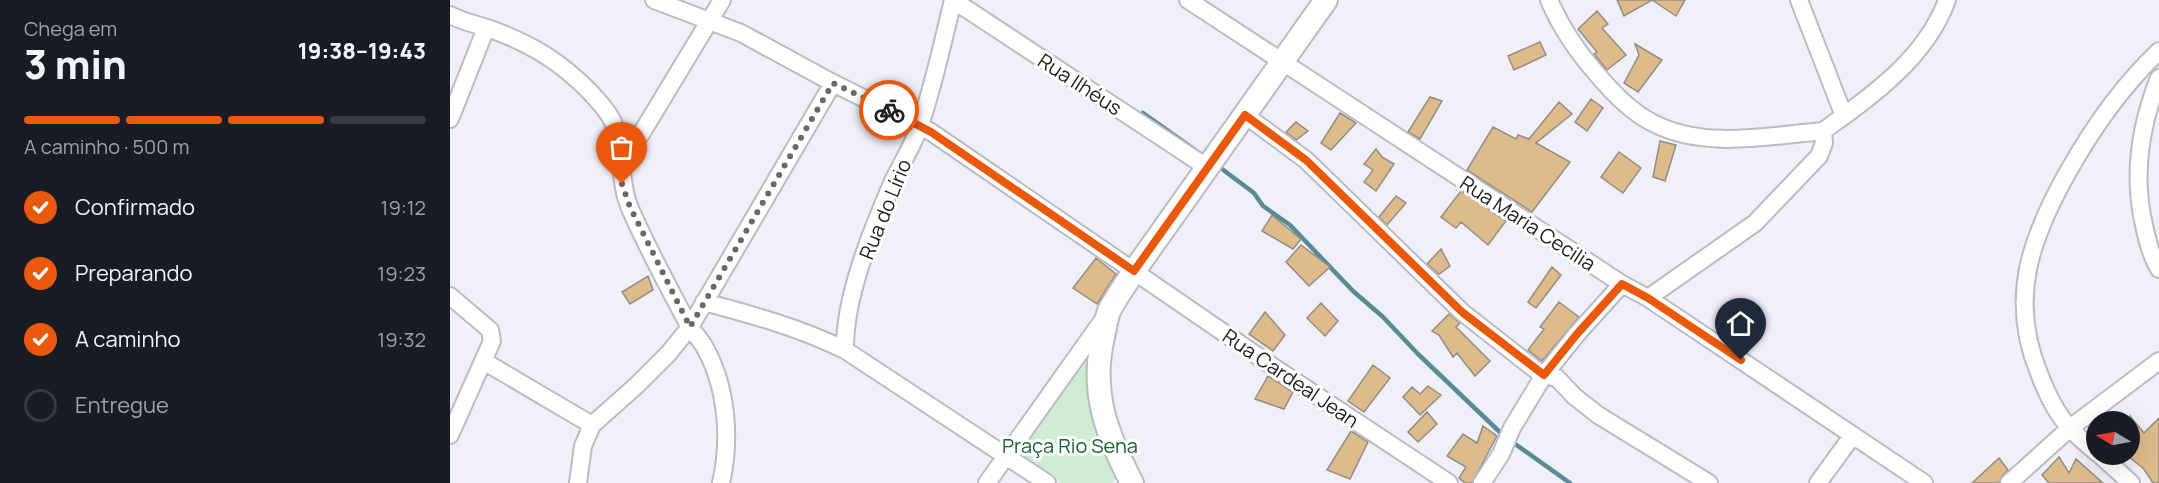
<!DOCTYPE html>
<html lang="pt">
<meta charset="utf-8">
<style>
:root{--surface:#171b24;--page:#242831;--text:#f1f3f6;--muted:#9ea1a6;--line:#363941;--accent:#ea580c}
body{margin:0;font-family:Manrope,sans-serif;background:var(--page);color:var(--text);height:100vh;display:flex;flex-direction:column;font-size:22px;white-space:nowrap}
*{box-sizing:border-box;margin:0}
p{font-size:20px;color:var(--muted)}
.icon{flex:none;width:33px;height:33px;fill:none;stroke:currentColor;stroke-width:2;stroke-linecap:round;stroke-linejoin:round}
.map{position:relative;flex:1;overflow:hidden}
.sheet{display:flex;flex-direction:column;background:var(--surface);width:450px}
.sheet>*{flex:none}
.needle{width:39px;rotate:280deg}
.fabs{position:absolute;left:1636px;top:411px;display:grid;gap:12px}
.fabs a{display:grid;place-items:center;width:54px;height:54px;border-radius:50%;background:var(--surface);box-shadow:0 6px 24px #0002;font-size:30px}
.pin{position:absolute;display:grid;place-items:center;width:51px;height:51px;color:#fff;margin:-62px -26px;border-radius:50% 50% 50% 0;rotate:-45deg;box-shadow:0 0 6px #0007}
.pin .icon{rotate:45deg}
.courier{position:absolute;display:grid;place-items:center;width:60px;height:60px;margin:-30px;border:4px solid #ea580c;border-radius:50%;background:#fff;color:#222;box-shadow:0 2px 8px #0007}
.headline em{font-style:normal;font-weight:800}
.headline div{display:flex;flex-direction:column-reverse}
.headline{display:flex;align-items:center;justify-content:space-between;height:102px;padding:0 24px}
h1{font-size:39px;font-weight:800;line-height:45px}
.bar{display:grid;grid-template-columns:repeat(4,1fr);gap:9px 6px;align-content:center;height:72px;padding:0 24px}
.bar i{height:8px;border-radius:4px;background:var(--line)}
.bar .active{background:var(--accent)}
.bar p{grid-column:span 4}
ol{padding:0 24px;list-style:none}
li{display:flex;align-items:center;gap:18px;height:66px}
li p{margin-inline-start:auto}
li .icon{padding:6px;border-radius:50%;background:var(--accent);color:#fff;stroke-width:4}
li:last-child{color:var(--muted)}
li i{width:33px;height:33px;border:3px solid var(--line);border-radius:50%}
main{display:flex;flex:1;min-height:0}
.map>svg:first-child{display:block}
</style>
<main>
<section class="sheet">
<div class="headline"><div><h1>3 min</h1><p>Chega em</p></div><em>19:38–19:43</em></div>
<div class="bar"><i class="active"></i><i class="active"></i><i class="active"></i><i></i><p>A caminho · 500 m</p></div>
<ol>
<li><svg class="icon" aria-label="check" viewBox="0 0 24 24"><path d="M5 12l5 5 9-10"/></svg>Confirmado<p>19:12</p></li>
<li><svg class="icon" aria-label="check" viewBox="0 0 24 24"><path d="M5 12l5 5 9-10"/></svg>Preparando<p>19:23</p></li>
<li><svg class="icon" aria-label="check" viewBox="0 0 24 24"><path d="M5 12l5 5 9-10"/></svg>A caminho<p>19:32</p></li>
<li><i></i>Entregue</li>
</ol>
</section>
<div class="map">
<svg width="1709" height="483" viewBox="0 0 1709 483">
<rect width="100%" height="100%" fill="#f0f0f9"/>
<path fill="#ceedd3" d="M637,350L644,356L668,475L662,483H612L566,458Z"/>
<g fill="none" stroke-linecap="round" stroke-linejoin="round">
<path stroke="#598a97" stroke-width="4.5" d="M693,113L755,157
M772,169L804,193L813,206L840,225L903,291L933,317L968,354L1055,437
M1061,441L1120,483"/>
</g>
<path fill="#ddbb8a" stroke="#938d86" stroke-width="1.5" d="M1167,0H1235L1226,16L1202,0L1174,16Z
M1147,11L1158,24L1152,28L1176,55L1157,70L1144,54L1147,52L1128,29Z
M1090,42L1096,55L1064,70L1058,56Z
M1185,44L1212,60L1188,92L1174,83L1189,55Z
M980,97L992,101L970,139L958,132Z
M1141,99L1153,108L1137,131L1125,122Z
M1109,102L1122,114L1086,143L1120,162L1082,212L1017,170L1043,127L1066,139L1068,135L1079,139Z
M890,113L906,123L881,150L871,143Z
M846,122L858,131L846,140L836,132Z
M1210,141L1226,145L1215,181L1203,177Z
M926,149L932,157L944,164L926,191L914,182L923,170L914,164Z
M1169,152L1191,168L1173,193L1151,177Z
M1011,191L1056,221L1038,245L1011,222L1006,228L991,217Z
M946,196L956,203L937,225L929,217Z
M822,215L851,239L843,249L812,231Z
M851,245L880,267L859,286L836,262Z
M991,249L1000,266L989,274L977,264Z
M646,258L666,274L647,304L623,288Z
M1102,267L1111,275L1086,308L1078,302Z
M198,276L203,290L180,304L172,292Z
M1109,302L1129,317L1092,361L1078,350L1094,329L1090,327Z
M871,303L888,321L875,336L857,318Z
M815,312L835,335L823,351L799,334Z
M999,314L1010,323L1006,327L1040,361L1025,376L1007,353L1003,357L989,335L982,331Z
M923,365L940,378L914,412L898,401Z
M818,376L843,392L834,409L805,399Z
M978,386L991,395L970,415L953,397L962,387L970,394Z
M977,412L987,424L968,442L958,432Z
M1680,416L1694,433L1709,418V483H1703L1693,468L1680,458Z
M1033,426L1047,436L1022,483H1015L1009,478L1016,467L997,456L1013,434L1027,443Z
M901,431L918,442L900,479L877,470Z
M1609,457L1619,473L1626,459L1653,483H1599L1592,475Z
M1549,458L1558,470L1552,476L1549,483H1522Z"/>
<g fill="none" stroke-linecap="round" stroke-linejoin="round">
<defs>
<path id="street" d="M204,0L291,33L383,83L481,132L828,370L999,483
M738,0L1172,284L1198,298L1474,483
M1099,0C1111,28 1126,50 1146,73C1161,91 1180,111 1201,122C1253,150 1317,136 1373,131
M1349,0L1394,116
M0,15C13,22 29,25 43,30C83,45 111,62 141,93C149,102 158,111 163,122C175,149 168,179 179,206C196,246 218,286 238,324C243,332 249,338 254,346C277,386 281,439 271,483
M1709,78C1690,126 1682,174 1694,225C1697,240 1701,256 1709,269
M795,115L856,160L1012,312L1091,374L1107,378L1124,396L1148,415L1259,483
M0,119L36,28
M169,147L185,141L191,134L272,0
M0,296L40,330L42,341L0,435
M1198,298L1305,223L1369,156L1374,143L1373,131C1422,96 1476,58 1497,0
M254,302C303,315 350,328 395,350L597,483
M395,350C394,297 423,227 444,179C453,161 464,143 470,125C484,84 493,41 503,0L758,168
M35,362L142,425
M1647,453C1638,445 1628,437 1620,428C1606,413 1596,392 1589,373C1558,298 1581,237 1619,170C1644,126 1672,86 1709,51
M1649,454L1681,483
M128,483L133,446L142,425L187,385L218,354L240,327L383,83
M537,483L655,317
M1032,483L1051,454L1062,428L1094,375L1127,334L1172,284
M1368,483L1403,435
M1559,483L1620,428L1709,361"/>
<path id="secondary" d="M682,483C657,435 640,392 653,337C655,329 656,319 659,311C666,297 676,284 684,271L876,0"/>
</defs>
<use href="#street" stroke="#bbbbc4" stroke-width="20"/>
<use href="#secondary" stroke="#bbbbc4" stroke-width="26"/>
<use href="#street" stroke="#fff" stroke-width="16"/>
<use href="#secondary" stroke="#fff" stroke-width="22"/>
</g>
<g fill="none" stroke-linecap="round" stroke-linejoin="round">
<path stroke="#68686d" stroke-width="6" stroke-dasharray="0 10.8" d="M172,184L180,207L240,327L383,83L439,110"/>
<path stroke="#ea580c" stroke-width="8" d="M439,110L481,132L684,271L795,115L856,160L1012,312L1094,375L1127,334L1172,284L1198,298L1291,360"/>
</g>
<g text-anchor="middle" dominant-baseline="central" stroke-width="6" stroke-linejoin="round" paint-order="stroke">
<g font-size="20" fill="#1f1e22" stroke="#fff">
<text transform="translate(630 84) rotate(33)">Rua Ilhéus</text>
<text transform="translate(435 209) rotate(-68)">Rua do Lírio</text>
<text transform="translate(1078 223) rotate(33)">Rua Maria Cecilia</text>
<text transform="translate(841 378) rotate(34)">Rua Cardeal Jean</text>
</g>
<g font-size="20" fill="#1e6434" stroke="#fff">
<text x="620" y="445">Praça Rio Sena</text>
</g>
</g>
</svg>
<div class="fabs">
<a><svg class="needle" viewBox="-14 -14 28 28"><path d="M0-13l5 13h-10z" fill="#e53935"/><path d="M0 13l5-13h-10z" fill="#9ea1a6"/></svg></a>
</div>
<div class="pin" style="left:172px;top:184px;background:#ea580c"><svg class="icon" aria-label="bag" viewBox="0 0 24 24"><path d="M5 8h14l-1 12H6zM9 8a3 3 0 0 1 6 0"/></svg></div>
<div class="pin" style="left:1291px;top:360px;background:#1f2937"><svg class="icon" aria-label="home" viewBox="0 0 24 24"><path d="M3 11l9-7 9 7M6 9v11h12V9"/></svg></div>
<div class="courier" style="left:439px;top:110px"><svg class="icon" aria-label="bike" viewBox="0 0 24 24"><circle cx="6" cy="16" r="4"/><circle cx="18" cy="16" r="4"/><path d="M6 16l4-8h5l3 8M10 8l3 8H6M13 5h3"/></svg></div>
</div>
</main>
